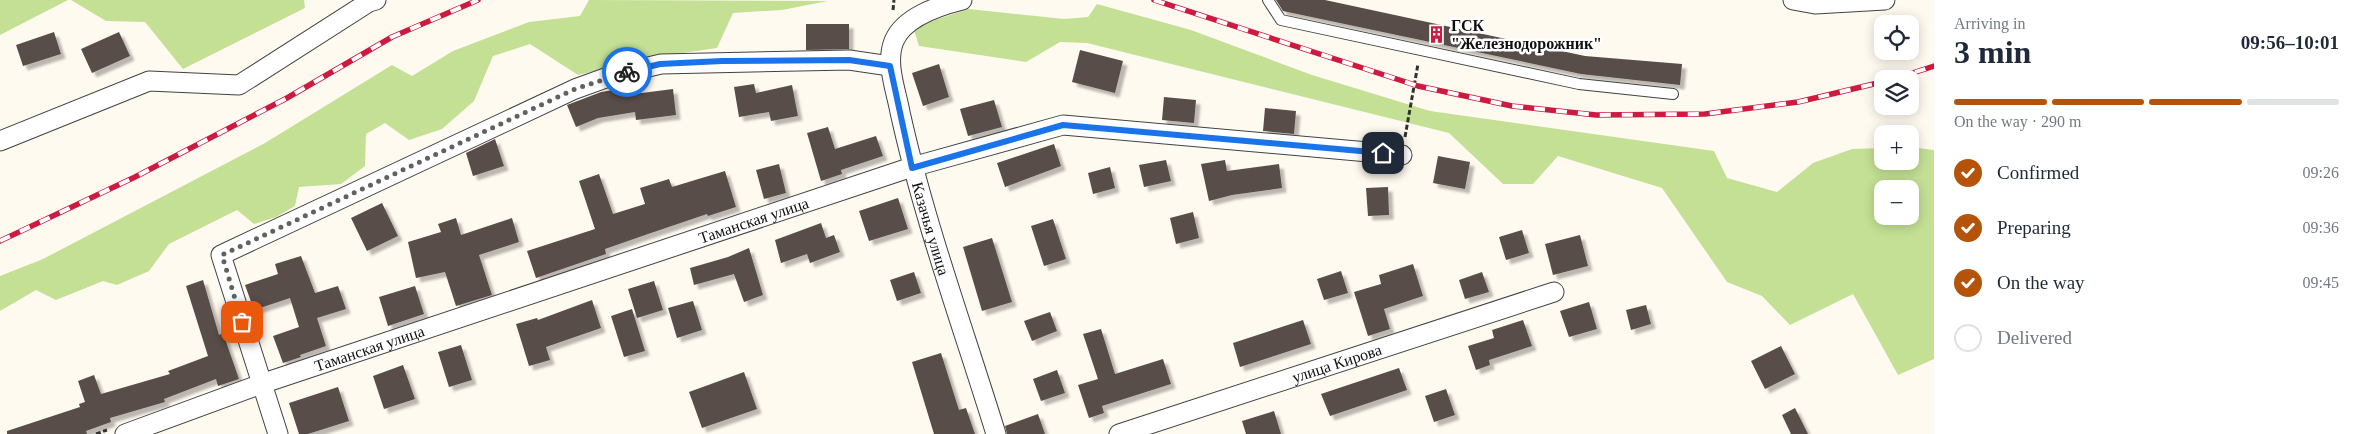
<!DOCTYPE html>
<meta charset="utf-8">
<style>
:root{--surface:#fff;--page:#f2f2f3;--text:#1f2937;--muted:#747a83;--line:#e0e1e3;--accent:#b45309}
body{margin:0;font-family:Georgia,serif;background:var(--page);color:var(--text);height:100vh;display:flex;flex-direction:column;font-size:19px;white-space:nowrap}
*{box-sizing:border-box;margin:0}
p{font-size:16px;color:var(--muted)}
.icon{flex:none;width:28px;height:28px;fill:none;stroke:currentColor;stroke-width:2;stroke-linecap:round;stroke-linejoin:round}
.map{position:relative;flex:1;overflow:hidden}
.side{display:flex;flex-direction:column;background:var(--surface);width:425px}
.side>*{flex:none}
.buttons{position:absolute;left:1874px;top:15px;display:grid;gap:10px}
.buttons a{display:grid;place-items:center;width:45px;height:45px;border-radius:10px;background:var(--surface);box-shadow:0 2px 12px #0003;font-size:25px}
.pin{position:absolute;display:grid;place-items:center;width:42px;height:42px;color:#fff;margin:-21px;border-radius:10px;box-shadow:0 2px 8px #0006}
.courier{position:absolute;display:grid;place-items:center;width:50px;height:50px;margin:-25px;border:4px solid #1a73e8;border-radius:50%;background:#fff;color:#222;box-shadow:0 1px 6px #0007}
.summary em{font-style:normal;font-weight:600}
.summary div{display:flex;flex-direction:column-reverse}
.summary{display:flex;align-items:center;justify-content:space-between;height:85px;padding:0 20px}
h1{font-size:32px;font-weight:600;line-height:38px}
.bar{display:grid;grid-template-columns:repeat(4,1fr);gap:8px 5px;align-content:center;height:60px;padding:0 20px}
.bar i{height:6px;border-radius:4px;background:var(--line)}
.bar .on{background:var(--accent)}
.bar p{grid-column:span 4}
ol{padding:0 20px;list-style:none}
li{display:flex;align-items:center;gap:15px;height:55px}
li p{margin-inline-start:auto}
li .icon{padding:5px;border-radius:50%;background:var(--accent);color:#fff;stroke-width:4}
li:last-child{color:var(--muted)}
li i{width:28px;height:28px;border:2px solid var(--line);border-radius:50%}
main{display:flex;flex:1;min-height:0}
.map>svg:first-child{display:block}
</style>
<main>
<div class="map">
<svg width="1934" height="434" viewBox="0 0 1934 434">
<defs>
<filter id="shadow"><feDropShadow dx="4.5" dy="4.5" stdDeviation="1" flood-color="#0004"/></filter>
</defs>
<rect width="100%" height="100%" fill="#fffaf0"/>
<path fill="#c3e094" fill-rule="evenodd" d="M0,0H68L0,35Z
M71,0H304L305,8L183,69L145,22L106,21Z
M589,0L828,1L782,10L733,13L717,48L654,57L578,75L530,44L493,56L474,101L442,129L409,140L385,123L366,134L365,166L341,184L299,187L295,206L276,217L254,224L237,210L169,244L149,271L117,285L103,281L56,300L36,290L0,311V276L43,259L265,143L392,65L412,76L453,51L529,22L580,16Z
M1097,4L1191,30L1312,75L1430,111L1714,151L1727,178L1777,192L1813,163L1852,149L1882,148V161H1910V147L1934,150V359L1898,375L1853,294L1790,325L1762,296L1727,282L1662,188L1558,156L1533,184H1503L1449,133L1087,43L1060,42L1026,62L919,46L913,27L969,9L1064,19L1088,17ZM1882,189H1910V216H1882Z"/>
<path fill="#584d4a" filter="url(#shadow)" d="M1276,0H1325L1585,56L1682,64L1680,85L1581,74L1283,11Z
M806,24H849V49L806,50Z
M54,32L61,54L23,66L16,45Z
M119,32L130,56L92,73L81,49Z
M1080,50L1123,61L1115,93L1072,82Z
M939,64L949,97L923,106L912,73Z
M754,84L756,93L792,85L798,116L771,121L769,112L739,117L734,87Z
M625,88L626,95L673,89L676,115L636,120L635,112L598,118L576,127L567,105L601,92Z
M1164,97L1196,100L1194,123L1162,120Z
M994,100L1002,127L968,136L960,109Z
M1265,108L1296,111L1294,134L1263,131Z
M828,127L835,149L876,136L883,156L841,170L842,174L821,181L807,133Z
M495,139L504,166L473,176L466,153Z
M1054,144L1061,166L1005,187L997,163Z
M1438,156L1470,162L1465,189L1433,183Z
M1166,160L1171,181L1144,187L1139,165Z
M1225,160L1227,171L1279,164L1282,188L1232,195L1209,201L1201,164Z
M779,164L786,193L764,199L756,170Z
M1110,167L1115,188L1093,194L1088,173Z
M725,171L736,207L708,216L707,214L648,234L605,249L606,254L536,278L527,251L595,229L579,181L599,174L613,214L645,204L640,188L669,179L672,187Z
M1388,187L1389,215L1368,216L1366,188Z
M898,198L908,229L869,241L859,211Z
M382,203L398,236L367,251L351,218Z
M1193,212L1199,238L1176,244L1170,218Z
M456,218L461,235L512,218L519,242L479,255L492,295L456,306L445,272L416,278L408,242L441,232L438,224Z
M1053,219L1066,259L1044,266L1031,226Z
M821,223L826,238L834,235L840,252L810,263L807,254L781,263L775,240Z
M1522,230L1529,253L1506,260L1499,237Z
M1580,235L1588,266L1553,275L1545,244Z
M992,238L1012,302L982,311L963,247Z
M749,248L763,295L744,302L734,274L694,285L690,268L728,257Z
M301,256L315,293L338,286L346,309L317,318L326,346L300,355L301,357L283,363L273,336L299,327L290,298L254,310L245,285L278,274L275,264Z
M1413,264L1423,296L1384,309L1390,329L1368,336L1354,292L1381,284L1379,275Z
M1341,271L1348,293L1324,300L1317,279Z
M914,272L921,293L897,301L890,280Z
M1482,272L1489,292L1465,299L1459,280Z
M203,280L219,335L223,333L239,379L218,386L216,379L164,399L165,402L110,418L111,422L86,431L87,434H7V431L80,407L79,404L85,402L78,381L94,375L101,394L170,374L168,371L208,356L186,286Z
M654,281L663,310L637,318L628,289Z
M415,286L424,314L388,326L379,297Z
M592,300L601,328L546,347L550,360L529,366L516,324L537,318L538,320Z
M693,301L702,330L677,338L668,308Z
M1589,302L1597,329L1569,337L1560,311Z
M1646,305L1651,324L1631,330L1626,310Z
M632,309L645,351L624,357L611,316Z
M1050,312L1057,331L1032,341L1024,321Z
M1303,320L1311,344L1240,367L1233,343Z
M1523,320L1532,346L1489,360L1490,365L1476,370L1468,346L1494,338L1492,330Z
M1101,329L1115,374L1163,359L1171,384L1102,406L1104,413L1089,418L1078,385L1098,379L1083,334Z
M461,345L472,380L449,387L438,352Z
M1781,346L1795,374L1765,389L1751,361Z
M941,353L959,410L966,408L975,434H934L912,362Z
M403,365L415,399L384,409L373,376Z
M1399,368L1407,390L1330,416L1321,394Z
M1057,370L1065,393L1041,401L1033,379Z
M744,372L757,409L702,428L689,392Z
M338,387L349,421L308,434H299L289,403Z
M1446,389L1455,415L1434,422L1425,396Z
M1795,408L1808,434H1791L1782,415Z
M1274,411L1281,434H1246L1242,421Z
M1038,414L1045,434H1007L1005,426Z"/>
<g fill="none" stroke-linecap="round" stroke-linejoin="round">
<defs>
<path id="service" d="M1268,0L1281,20L1579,84L1673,94"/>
<g id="minor">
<path id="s1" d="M962,0C938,6 904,17 894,41C885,63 896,90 900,112C924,221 963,327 996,434"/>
<path d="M1793,0L1815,4L1885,0"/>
<path d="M0,141L149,81L239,85L369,2L376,0"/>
<path id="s2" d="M125,434L261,384L912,167L1063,125L1402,155"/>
<path d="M278,434L221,255L575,89L611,76L661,64L849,60L890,66"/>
<path id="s3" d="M1119,434L1554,292"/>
</g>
</defs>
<use href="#service" stroke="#424242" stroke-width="12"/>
<use href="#minor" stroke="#424242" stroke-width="21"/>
<path stroke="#313131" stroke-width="3" stroke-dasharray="5 2.5" stroke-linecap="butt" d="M893,10L894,0
M1405,137L1418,64
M96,434L107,430"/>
<use href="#service" stroke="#fff" stroke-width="10"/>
<use href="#minor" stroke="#fff" stroke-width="19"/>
<defs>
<path id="rail" d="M1154,0L1418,86L1512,106L1596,115L1705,114L1798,102L1882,82
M1894,79L1934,66
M0,241L135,177L287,98L392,37L478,0"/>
</defs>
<use href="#rail" stroke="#cc1a41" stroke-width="5.5"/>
<use href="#rail" stroke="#fff" stroke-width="4" stroke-dasharray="11" stroke-linecap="butt"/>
</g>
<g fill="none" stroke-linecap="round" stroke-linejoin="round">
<path stroke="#63615e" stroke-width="5" stroke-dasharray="0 9" d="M242,322L222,255L575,89L627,72"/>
<path stroke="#1a73e8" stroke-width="6" d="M627,72L660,64L722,61L849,60L890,66L912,168L1063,125L1383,153"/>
</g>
<defs>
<symbol id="building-bare" viewBox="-9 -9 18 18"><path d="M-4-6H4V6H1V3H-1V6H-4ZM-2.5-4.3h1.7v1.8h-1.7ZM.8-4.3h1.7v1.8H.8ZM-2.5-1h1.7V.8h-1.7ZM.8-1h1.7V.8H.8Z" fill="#cc1a41" stroke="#fff" stroke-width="2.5" paint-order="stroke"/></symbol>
</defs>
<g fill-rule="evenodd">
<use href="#building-bare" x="1424" y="22" width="25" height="25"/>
</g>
<g text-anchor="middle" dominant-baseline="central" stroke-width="5" stroke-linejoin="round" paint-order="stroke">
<g font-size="16" font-weight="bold" fill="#0f0f0f" stroke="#fff" text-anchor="start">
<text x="1451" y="25">ГСК<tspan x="1451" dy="18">"Железнодорожник"</tspan></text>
</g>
<g font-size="16" fill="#0f0f0f" stroke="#fff">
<text stroke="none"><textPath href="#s2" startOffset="664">Таманская улица</textPath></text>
<text stroke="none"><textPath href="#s1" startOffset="275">Казачья улица</textPath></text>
<text stroke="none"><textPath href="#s2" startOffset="259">Таманская улица</textPath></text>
<text stroke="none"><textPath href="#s3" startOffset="229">улица Кирова</textPath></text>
</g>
</g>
</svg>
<div class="buttons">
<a><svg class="icon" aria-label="locate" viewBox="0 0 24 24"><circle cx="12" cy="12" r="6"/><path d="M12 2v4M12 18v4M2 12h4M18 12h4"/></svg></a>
<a><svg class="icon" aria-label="layers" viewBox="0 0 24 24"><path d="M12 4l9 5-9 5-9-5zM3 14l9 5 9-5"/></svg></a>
<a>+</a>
<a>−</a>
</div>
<div class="pin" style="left:242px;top:322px;background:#ea580c"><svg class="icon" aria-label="bag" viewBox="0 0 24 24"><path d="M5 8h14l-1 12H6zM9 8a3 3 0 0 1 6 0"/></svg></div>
<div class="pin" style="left:1383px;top:153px;background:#1f2937"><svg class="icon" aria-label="home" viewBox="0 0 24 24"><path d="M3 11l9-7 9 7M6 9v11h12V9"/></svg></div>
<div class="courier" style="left:627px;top:72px"><svg class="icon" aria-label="bike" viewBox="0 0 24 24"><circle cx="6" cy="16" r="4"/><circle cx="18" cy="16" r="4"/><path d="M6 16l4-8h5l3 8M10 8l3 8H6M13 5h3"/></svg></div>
</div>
<section class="side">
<div class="summary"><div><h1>3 min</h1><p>Arriving in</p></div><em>09:56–10:01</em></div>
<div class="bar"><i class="on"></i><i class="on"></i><i class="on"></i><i></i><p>On the way · 290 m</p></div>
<ol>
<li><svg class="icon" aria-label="check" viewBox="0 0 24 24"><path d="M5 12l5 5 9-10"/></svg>Confirmed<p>09:26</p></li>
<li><svg class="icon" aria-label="check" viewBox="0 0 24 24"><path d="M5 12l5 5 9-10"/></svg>Preparing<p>09:36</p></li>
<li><svg class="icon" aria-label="check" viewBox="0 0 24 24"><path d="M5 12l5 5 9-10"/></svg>On the way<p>09:45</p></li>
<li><i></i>Delivered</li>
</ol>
</section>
</main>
